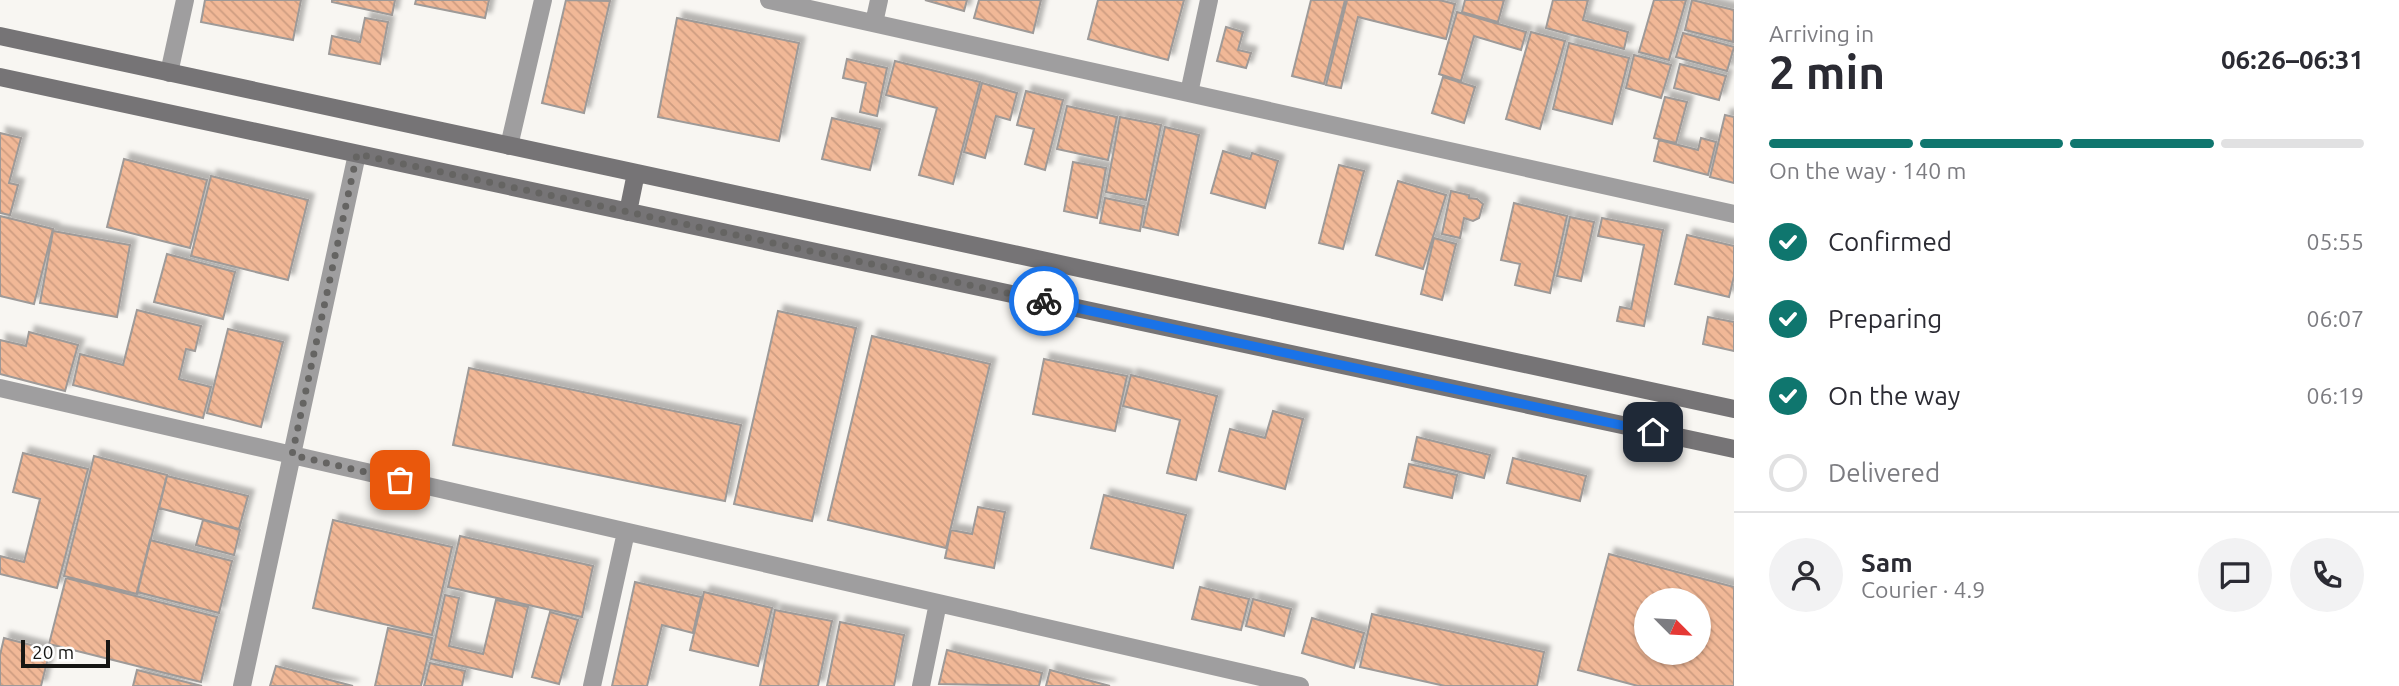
<!DOCTYPE html>
<meta charset="utf-8">
<style>
:root{--surface:#fff;--page:#f2f2f3;--text:#2b2b33;--muted:#7c7c81;--line:#e1e1e2;--accent:#0f766e}
body{margin:0;font-family:Ubuntu,sans-serif;background:var(--page);color:var(--text);height:100vh;display:flex;flex-direction:column;font-size:26px;white-space:nowrap}
*{box-sizing:border-box;margin:0}
p{font-size:23px;color:var(--muted)}
.icon{flex:none;width:38px;height:38px;fill:none;stroke:currentColor;stroke-width:2;stroke-linecap:round;stroke-linejoin:round}
.map{position:relative;flex:1;overflow:hidden}
.panel{display:flex;flex-direction:column;background:var(--surface);width:665px}
.panel>*{flex:none}
.needle{width:46px;rotate:114deg}
.fabs{position:absolute;left:1634px;top:588px;display:grid;gap:14px}
.fabs a{display:grid;place-items:center;width:77px;height:77px;border-radius:50%;background:var(--surface);box-shadow:0 2px 5px #0004;font-size:35px}
.scale{position:absolute;left:21px;bottom:18px;width:89px;box-sizing:border-box;padding-left:7px;border:4px solid #161614;border-top:0;font-size:19px;line-height:24px;white-space:nowrap;color:#161614;-webkit-text-stroke:5px #fff;paint-order:stroke}
.pin{position:absolute;display:grid;place-items:center;width:60px;height:60px;color:#fff;margin:-30px;border-radius:14px;box-shadow:0 4px 10px #0006}
.courier{position:absolute;display:grid;place-items:center;width:70px;height:70px;margin:-35px;border:5px solid #1a73e8;border-radius:50%;background:#fff;color:#222;box-shadow:0 2px 9px #0007}
.overview em{font-style:normal;font-weight:600}
.overview div{display:flex;flex-direction:column-reverse}
.overview{display:flex;align-items:center;justify-content:space-between;height:119px;padding:0 35px}
h1{font-size:46px;font-weight:600;line-height:52px}
.bar{display:grid;grid-template-columns:repeat(4,1fr);gap:10px 7px;align-content:center;height:84px;padding:0 35px}
.bar i{height:9px;border-radius:5px;background:var(--line)}
.bar .selected{background:var(--accent)}
.bar p{grid-column:span 4}
.line{display:flex;align-items:center;gap:18px;padding:0 35px;border-top:2px solid var(--line)}
.line div{flex:1}
.round{display:grid;place-items:center;flex:none;width:74px;height:74px;border-radius:37px;background:var(--page)}
ol{padding:0 35px;list-style:none}
li{display:flex;align-items:center;gap:21px;height:77px}
li p{margin-inline-start:auto}
li .icon{padding:7px;border-radius:50%;background:var(--accent);color:#fff;stroke-width:4}
li:last-child{color:var(--muted)}
li i{width:38px;height:38px;border:4px solid var(--line);border-radius:50%}
main{display:flex;flex:1;min-height:0}
.map>svg:first-child{display:block}
</style>
<main>
<div class="map">
<svg width="1734" height="686" viewBox="0 0 1734 686">
<defs>
<pattern id="building-back-hatch" width="6" height="6" patternUnits="userSpaceOnUse" patternTransform="scale(1.75)"><rect width="6" height="6" fill="#f1b897"/><path d="M-1 5l2 2M0 0l6 6M5-1l2 2" fill="none" stroke="#ce9d81"/></pattern>
<filter id="shadow"><feDropShadow dx="6" dy="-6" stdDeviation="2" flood-color="#0004"/></filter>
</defs>
<rect width="100%" height="100%" fill="#f8f6f2"/>
<path fill="url(#building-back-hatch)" stroke="#9e9a98" stroke-width="2" fill-rule="evenodd" filter="url(#shadow)" d="M205,0H301L293,40L201,22Z
M332,0H395L392,15L332,2Z
M416,0H489L485,18L415,4Z
M566,0L610,1L584,113L542,103Z
M925,0H967L964,11Z
M979,0H1041L1033,33L974,18Z
M1098,0H1184L1168,60L1088,39Z
M1311,0H1345L1324,84L1292,76Z
M1347,0H1439L1455,4L1446,39L1358,17L1341,88L1326,85Z
M1465,0H1504L1498,22L1462,12Z
M1553,0H1588L1583,20L1628,32L1624,49L1546,28Z
M1654,0H1686L1669,60L1639,52Z
M1692,0L1734,10L1733,42L1685,30Z
M1457,12L1526,32L1521,50L1474,36L1461,81L1439,74Z
M365,18L388,22L380,64L329,54L332,36L360,42Z
M677,18L799,43L779,141L658,117Z
M1226,27L1243,32L1238,50L1251,53L1246,68L1217,61Z
M1531,32L1565,41L1540,129L1506,119Z
M1683,33L1734,47L1727,71L1676,57Z
M1569,43L1629,58L1612,124L1553,109Z
M1634,55L1671,65L1661,98L1626,88Z
M847,59L887,68L877,116L860,112L866,83L843,78Z
M895,61L980,82L953,184L919,175L937,108L886,95Z
M1680,64L1726,76L1719,100L1674,88Z
M1443,77L1475,87L1464,123L1432,113Z
M982,83L1017,93L1010,120L996,116L985,158L964,152Z
M1026,91L1063,100L1045,170L1025,164L1034,129L1017,125Z
M1665,97L1687,102L1676,143L1654,138Z
M1067,106L1117,117L1108,160L1057,149Z
M1725,115L1734,117V183L1710,177Z
M1120,117L1161,125L1146,200L1106,192Z
M832,118L880,129L870,170L822,159Z
M1165,127L1199,135L1178,235L1143,227Z
M0,133L21,138L9,183L18,185L10,215L0,213Z
M1701,138L1716,142L1708,175L1654,161L1659,140L1698,150Z
M1223,151L1250,159L1252,153L1278,161L1265,208L1211,193Z
M124,159L207,180L190,248L107,227Z
M1073,162L1106,168L1097,218L1064,211Z
M1339,165L1364,171L1343,249L1319,243Z
M211,176L308,200L288,280L191,256Z
M1398,181L1446,195L1423,269L1376,255Z
M1451,191L1469,195V198L1477,199L1483,204L1479,218L1473,221L1464,218L1460,238L1442,234Z
M1105,198L1144,206L1140,231L1100,223Z
M1514,203L1567,216L1550,293L1515,285L1520,264L1501,260Z
M0,216L53,229L34,304L0,296Z
M1570,217L1594,222L1581,281L1557,276Z
M1602,218L1663,230L1644,326L1617,321L1620,307L1631,309L1644,245L1598,236Z
M53,231L130,245L117,317L40,303Z
M1687,235L1734,246V276L1729,297L1675,284Z
M1434,238L1456,244L1442,300L1421,294Z
M167,254L235,272L223,319L154,302Z
M137,310L201,326L195,351L186,349L179,379L211,387L203,418L73,385L80,354L123,365Z
M778,311L856,328L812,521L734,504Z
M1708,317L1734,322V351L1703,344Z
M228,329L283,342L261,427L207,413Z
M29,332L78,345L65,391L0,374V340L26,346Z
M872,336L990,364L946,548L828,520Z
M1044,359L1127,376L1115,431L1033,414Z
M469,368L741,425L725,501L453,445Z
M1131,375L1217,396L1196,480L1167,473L1180,420L1123,406Z
M1273,411L1303,419L1285,489L1219,471L1230,429L1265,438Z
M1417,437L1490,455L1484,478L1412,460Z
M23,453L88,469L57,588L0,574V556L24,562L40,499L13,492Z
M94,456L167,475L137,594L64,576Z
M1513,458L1586,476L1580,501L1507,483Z
M1409,464L1457,475L1452,498L1404,487Z
M167,476L248,496L239,529L159,508Z
M1104,495L1186,515L1173,568L1091,548Z
M978,507L1005,512L994,568L945,558L951,530L972,534Z
M203,520L240,530L234,555L196,545Z
M333,520L452,547L432,635L313,608Z
M460,536L593,566L582,617L448,587Z
M150,540L232,561L219,613L137,592Z
M1609,554L1734,587V686H1638L1578,670ZM1647,600H1699V653H1647Z
M66,578L217,617L201,682L49,644Z
M635,582L701,597L693,633L662,625L647,686H612Z
M1200,587L1249,599L1241,630L1192,619Z
M704,592L772,608L758,666L690,650Z
M445,595L459,598L449,646L483,654L496,600L528,607L512,677L431,659Z
M1253,599L1291,609L1284,636L1246,626Z
M775,610L832,621L818,686H760Z
M550,612L578,620L559,684L532,677Z
M1372,614L1544,652L1537,686H1445L1360,667Z
M1312,618L1364,633L1354,668L1302,653Z
M840,622L904,635L894,686H827Z
M388,628L432,638L421,686H375Z
M4,638L50,650L41,686H0V655Z
M947,650L1042,673L1039,686L939,684Z
M430,663L465,671L462,686H424Z
M276,666L353,686H270Z
M137,670L202,686H133Z
M1050,670L1110,686H1046Z"/>
<g fill="none" stroke-linecap="round" stroke-linejoin="round">
<path stroke="#9f9e9f" stroke-width="18" d="M769,0L1734,214
M874,23L879,0
M169,73L185,0
M1189,93L1209,0
M509,146L543,0
M0,388L1300,686
M242,686L357,154
M592,686L626,532
M921,686L938,603"/>
<path stroke="#767476" stroke-width="18" d="M0,36L1734,409
M0,77L1734,449
M628,212L636,173"/>
</g>
<g fill="none" stroke-linecap="round" stroke-linejoin="round">
<path stroke="#656462" stroke-width="7" stroke-dasharray="0 12.6" d="M400,480L292,455L357,154L1044,301"/>
<path stroke="#1a73e8" stroke-width="9" d="M1044,301L1653,432"/>
</g>
</svg>
<div class="fabs">
<a><svg class="needle" viewBox="-14 -14 28 28"><path d="M0-13l5 13h-10z" fill="#e53935"/><path d="M0 13l5-13h-10z" fill="#7c7c81"/></svg></a>
</div>
<div class="scale">20 m</div>
<div class="pin" style="left:400px;top:480px;background:#ea580c"><svg class="icon" aria-label="bag" viewBox="0 0 24 24"><path d="M5 8h14l-1 12H6zM9 8a3 3 0 0 1 6 0"/></svg></div>
<div class="pin" style="left:1653px;top:432px;background:#1f2937"><svg class="icon" aria-label="home" viewBox="0 0 24 24"><path d="M3 11l9-7 9 7M6 9v11h12V9"/></svg></div>
<div class="courier" style="left:1044px;top:301px"><svg class="icon" aria-label="bike" viewBox="0 0 24 24"><circle cx="6" cy="16" r="4"/><circle cx="18" cy="16" r="4"/><path d="M6 16l4-8h5l3 8M10 8l3 8H6M13 5h3"/></svg></div>
</div>
<section class="panel">
<div class="overview"><div><h1>2 min</h1><p>Arriving in</p></div><em>06:26–06:31</em></div>
<div class="bar"><i class="selected"></i><i class="selected"></i><i class="selected"></i><i></i><p>On the way · 140 m</p></div>
<ol>
<li><svg class="icon" aria-label="check" viewBox="0 0 24 24"><path d="M5 12l5 5 9-10"/></svg>Confirmed<p>05:55</p></li>
<li><svg class="icon" aria-label="check" viewBox="0 0 24 24"><path d="M5 12l5 5 9-10"/></svg>Preparing<p>06:07</p></li>
<li><svg class="icon" aria-label="check" viewBox="0 0 24 24"><path d="M5 12l5 5 9-10"/></svg>On the way<p>06:19</p></li>
<li><i></i>Delivered</li>
</ol>
<div class="line" style="height:126px"><a class="round"><svg class="icon" aria-label="person" viewBox="0 0 24 24"><circle cx="12" cy="8" r="4"/><path d="M4 21q1-7 8-7t8 7"/></svg></a><div><b>Sam</b><p>Courier · 4.9</p></div><a class="round"><svg class="icon" aria-label="chat" viewBox="0 0 24 24"><path d="M4 5h16v11H9l-5 4z"/></svg></a><a class="round"><svg class="icon" aria-label="phone" viewBox="0 0 24 24"><path d="M5 4h4l2 5-3 2q2 4 5 5l2-3 5 2v4C11 20 4 13 5 4z"/></svg></a></div>
</section>
</main>
